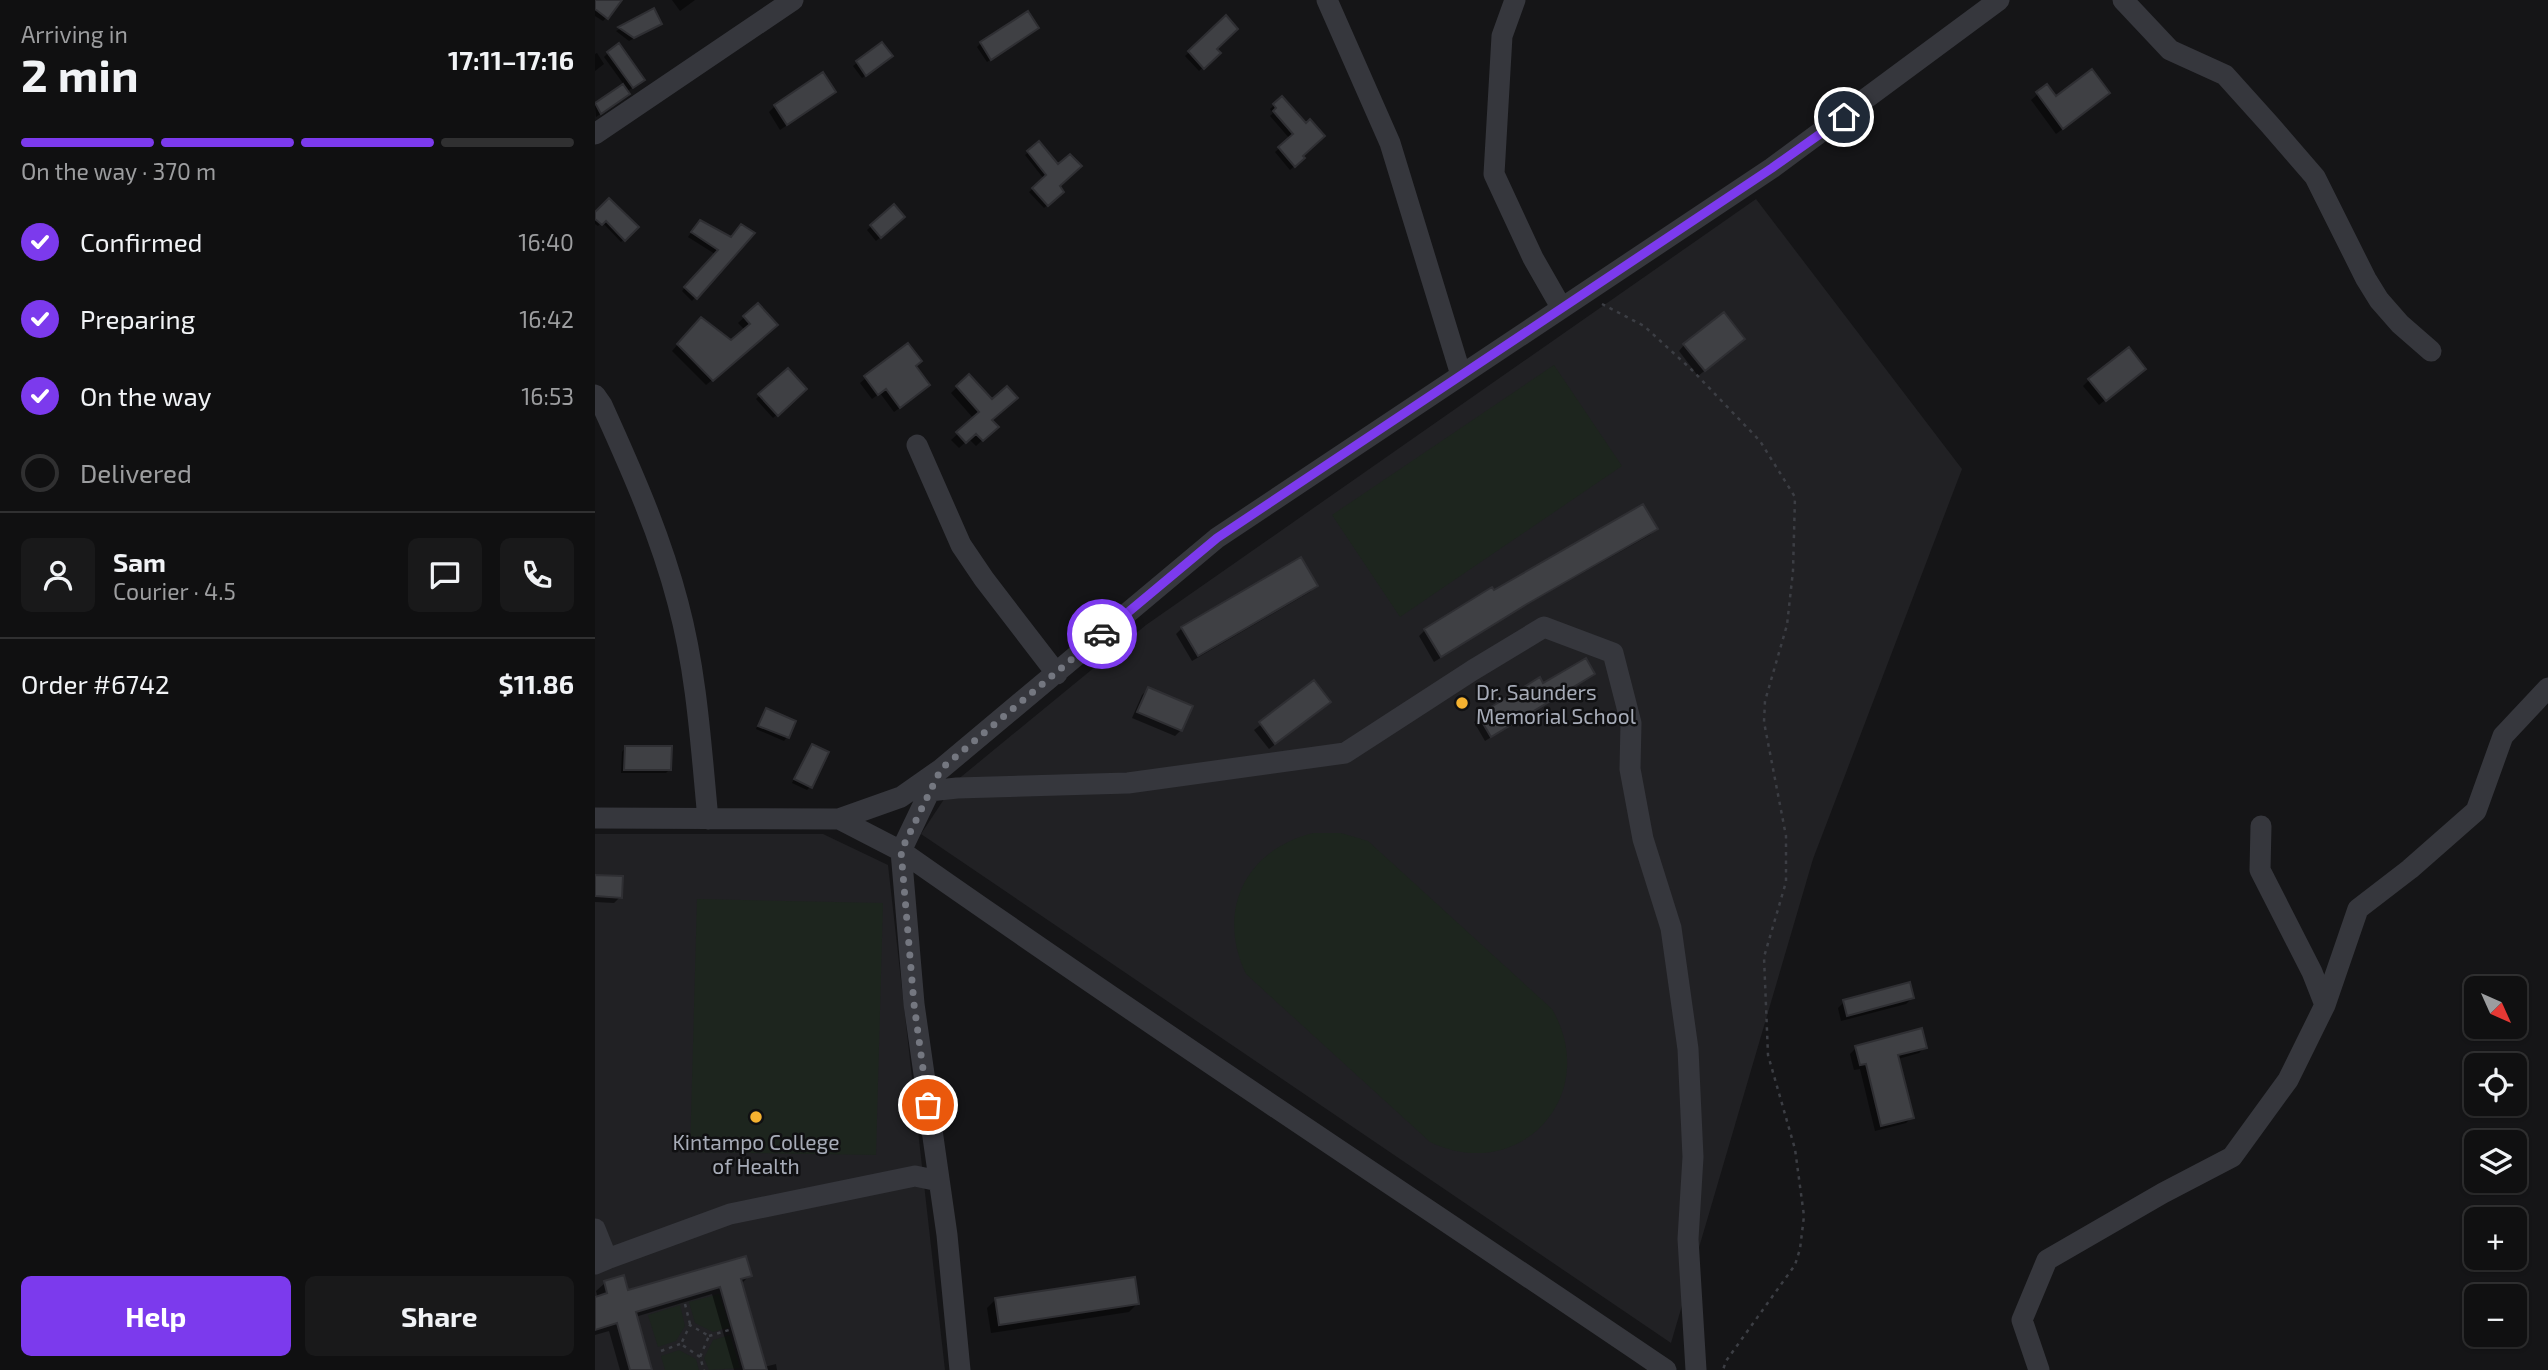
<!DOCTYPE html>
<meta charset="utf-8">
<style>
:root{--surface:#101011;--page:#19191a;--text:#f1f3f6;--muted:#9c9d9f;--line:#303031;--accent:#7c3aed}
body{margin:0;font-family:"Exo 2",sans-serif;background:var(--page);color:var(--text);height:100vh;display:flex;flex-direction:column;font-size:26px;white-space:nowrap}
*{box-sizing:border-box;margin:0}
p{font-size:23px;color:var(--muted)}
.icon{flex:none;width:38px;height:38px;fill:none;stroke:currentColor;stroke-width:2;stroke-linecap:round;stroke-linejoin:round}
.map{position:relative;flex:1;overflow:hidden}
.details{display:flex;flex-direction:column;background:var(--surface);width:595px}
.details>*{flex:none}
.needle{width:46px;rotate:135deg}
.buttons{position:absolute;left:1869px;top:976px;display:grid;gap:14px}
.buttons a{display:grid;place-items:center;width:63px;height:63px;border-radius:10px;background:var(--surface);box-shadow:0 2px 5px #0004,0 0 0 2px var(--line);font-size:35px}
.pin{position:absolute;display:grid;place-items:center;width:60px;height:60px;color:#fff;margin:-30px;border:4px solid #fff;border-radius:50%;box-shadow:0 2px 7px #0007}
.courier{position:absolute;display:grid;place-items:center;width:70px;height:70px;margin:-35px;border:5px solid #7c3aed;border-radius:50%;background:#fff;color:#222;box-shadow:0 2px 9px #0007}
.head em{font-style:normal;font-weight:700}
.head div{display:flex;flex-direction:column-reverse}
.head{display:flex;align-items:center;justify-content:space-between;height:119px;padding:0 21px}
h1{font-size:46px;font-weight:700;line-height:52px}
.bar{display:grid;grid-template-columns:repeat(4,1fr);gap:10px 7px;align-content:center;height:84px;padding:0 21px}
.bar i{height:9px;border-radius:5px;background:var(--line)}
.bar .selected{background:var(--accent)}
.bar p{grid-column:span 4}
.line{display:flex;align-items:center;gap:18px;padding:0 21px;border-top:2px solid var(--line)}
.line div{flex:1}
.round{display:grid;place-items:center;flex:none;width:74px;height:74px;border-radius:10px;background:var(--page)}
ol{padding:0 21px;list-style:none}
li{display:flex;align-items:center;gap:21px;height:77px}
li p{margin-inline-start:auto}
li .icon{padding:7px;border-radius:50%;background:var(--accent);color:#fff;stroke-width:4}
li:last-child{color:var(--muted)}
li i{width:38px;height:38px;border:4px solid var(--line);border-radius:50%}
.cta{display:flex;gap:14px;margin-top:auto;padding:14px 21px}
.cta a{flex:1;height:80px;border-radius:10px;background:var(--accent);color:#fff;font-size:28px;font-weight:700;line-height:80px;text-align:center}
.cta a+a{background:var(--page);color:var(--text)}
main{display:flex;flex:1;min-height:0}
.map>svg:first-child{display:block}
</style>
<main>
<section class="details">
<div class="head"><div><h1>2 min</h1><p>Arriving in</p></div><em>17:11–17:16</em></div>
<div class="bar"><i class="selected"></i><i class="selected"></i><i class="selected"></i><i></i><p>On the way · 370 m</p></div>
<ol>
<li><svg class="icon" aria-label="check" viewBox="0 0 24 24"><path d="M5 12l5 5 9-10"/></svg>Confirmed<p>16:40</p></li>
<li><svg class="icon" aria-label="check" viewBox="0 0 24 24"><path d="M5 12l5 5 9-10"/></svg>Preparing<p>16:42</p></li>
<li><svg class="icon" aria-label="check" viewBox="0 0 24 24"><path d="M5 12l5 5 9-10"/></svg>On the way<p>16:53</p></li>
<li><i></i>Delivered</li>
</ol>
<div class="line" style="height:126px"><a class="round"><svg class="icon" aria-label="person" viewBox="0 0 24 24"><circle cx="12" cy="8" r="4"/><path d="M4 21q1-7 8-7t8 7"/></svg></a><div><b>Sam</b><p>Courier · 4.5</p></div><a class="round"><svg class="icon" aria-label="chat" viewBox="0 0 24 24"><path d="M4 5h16v11H9l-5 4z"/></svg></a><a class="round"><svg class="icon" aria-label="phone" viewBox="0 0 24 24"><path d="M5 4h4l2 5-3 2q2 4 5 5l2-3 5 2v4C11 20 4 13 5 4z"/></svg></a></div>
<div class="line" style="height:91px"><div>Order #6742</div><b>$11.86</b></div>
<div class="cta"><a>Help</a><a>Share</a></div>
</section>
<div class="map">
<svg width="1953" height="1370" viewBox="0 0 1953 1370">
<rect width="100%" height="100%" fill="#151517"/>
<path fill="#212124" d="M1161,199L1367,469L1218,859L1076,1343L326,834L361,781L551,625Z
M0,834H228L293,865L350,1370H0Z"/>
<path fill="#1d251e" d="M959,365L1027,466L805,617L737,515Z
M718,833H746L773,841L957,1009C1007,1095 925,1185 835,1142L651,974C621,911 650,850 718,833Z
M102,899L288,903L281,1155L95,1152Z
M124,1294L135,1327L118,1332L100,1323L94,1302Z
M85,1305L90,1326L81,1341L63,1347L53,1315Z
M135,1335L145,1368L114,1370L109,1358L118,1340Z
M84,1350L101,1359L104,1370H70L66,1356Z"/>
<path fill="#0007" d="M0,0H15L11,18L8,21L0,16Z
M77,0H100L85,11Z
M58,11L65,24L61,27L34,41L21,31Z
M631,18L619,49L623,53L604,71L590,56Z
M438,31L392,62L382,47L386,43Z
M287,44L292,59L267,78L258,66Z
M2,53L9,64L0,71V54Z
M13,53L44,83L31,92L29,98L1,117L0,105L30,86L9,57Z
M1452,86L1461,98L1507,99L1461,134L1436,100Z
M239,92L185,130L174,112L180,106Z
M687,98L708,158L695,170L680,152L695,139L675,116L678,113L675,109Z
M434,152L467,192L449,208L434,192L449,179L430,155Z
M299,206L308,217L281,241L272,230Z
M0,215L41,227L26,242L7,222L3,226L0,224Z
M101,226L136,238L158,234L97,301L87,291L120,254L93,237Z
M163,305L175,331L111,385L77,351L100,325L136,342L150,330L143,323Z
M1089,345H1142L1103,376L1084,351Z
M319,366L328,391L299,412L285,393L277,399L265,383L271,378Z
M192,370L210,389L178,418L161,399Z
M1542,374L1504,405L1488,386L1494,380Z
M374,376L397,402L395,421L401,427L381,446L374,439L364,448L356,440L379,419L356,393Z
M1061,529L1055,535L924,609L839,662L824,636L830,630L898,592Z
M721,586L715,592L597,661L581,634L587,628Z
M998,674L890,741L879,722L944,679L948,686Z
M719,683L728,708L674,749L659,730Z
M553,689L586,730L580,736L537,718L547,695Z
M171,710L192,737L189,741L161,729Z
M217,746L215,787L212,790L197,783Z
M30,748L75,769L71,773H26L27,752Z
M0,877L25,897L19,903L0,902Z
M1317,998L1311,1004L1246,1021L1243,1008L1249,1002Z
M1330,1047L1324,1053L1303,1059L1317,1117L1311,1123L1280,1131L1265,1069L1259,1070L1255,1054L1261,1048Z
M155,1275L145,1285L169,1367L181,1364L182,1370H139L117,1294L40,1317L55,1370H25L14,1331L0,1335V1299L3,1298L1,1291L10,1283L32,1292Z
M401,1299L542,1304L534,1312L396,1333L392,1308Z"/>
<path fill="#3f4044" stroke="#2f2f33" stroke-width="2" d="M0,0H27L13,19L0,9Z
M59,8L67,24L39,38L23,27Z
M433,11L444,28L396,60L385,42Z
M631,15L643,29L622,49L626,53L609,69L593,51Z
M287,42L298,56L271,76L261,61Z
M24,43L50,80L38,88L12,52Z
M1497,69L1515,93L1468,129L1441,92L1452,84L1461,96Z
M228,72L241,92L192,125L179,105Z
M28,84L35,94L6,114L0,103Z
M687,96L711,123L715,119L730,136L708,156L710,158L700,167L683,147L698,134L678,111L681,108L678,104Z
M444,141L463,164L475,154L487,166L465,186L469,192L453,206L437,188L451,175L432,151Z
M14,198L44,227L30,241L11,221L7,225L0,219V212Z
M299,204L310,217L286,238L275,225Z
M105,220L136,237L146,224L160,233L102,299L89,287L123,250L96,232Z
M163,303L183,325L118,381L82,344L106,317L136,340L155,324L148,316Z
M1129,312L1150,339L1110,371L1088,344Z
M313,343L327,361L321,366L335,385L305,408L291,389L283,395L269,376Z
M1534,347L1551,369L1511,401L1493,379Z
M193,368L212,389L183,416L163,394Z
M374,374L397,399L412,386L423,398L397,420L404,427L388,441L381,434L371,443L361,432L384,412L361,386Z
M1048,504L1063,529L932,604L846,657L829,629L897,587L899,590Z
M706,557L723,586L603,656L586,627Z
M991,658L1000,674L896,737L883,715L945,677L948,683Z
M719,680L736,702L680,744L664,722Z
M553,687L598,706L587,731L542,712Z
M171,708L201,721L194,738L163,726Z
M217,744L234,752L217,788L199,779Z
M30,746H77L76,770H29Z
M0,875L28,876L27,898L0,896Z
M1315,982L1319,998L1252,1016L1248,1000Z
M1327,1028L1332,1048L1303,1055L1319,1118L1286,1126L1271,1064L1265,1065L1260,1046Z
M151,1256L157,1276L146,1279L172,1370H149L125,1287L41,1312L57,1370H35L22,1323L0,1330V1297L12,1293L9,1281L29,1275L33,1290Z
M540,1277L544,1304L404,1325L400,1298Z"/>
<g fill="none" stroke-linecap="round" stroke-linejoin="round">
<path stroke="#3c3e44" stroke-width="2.5" stroke-dasharray="3.5 5" stroke-linecap="butt" d="M1007,304L1049,326L1097,370L1165,441L1200,497L1198,571L1192,625L1170,701L1169,722L1191,836V882L1169,957L1173,1055L1200,1149L1209,1216L1205,1249L1200,1265L1131,1361L1128,1370
M90,1304L95,1324
M114,1336L134,1330
M66,1351L85,1344
M105,1357L86,1344L95,1325L114,1336L105,1357L109,1370"/>
<path stroke="#36373d" stroke-width="21" d="M732,0L795,143L866,375
M920,0L907,36L899,174L938,258L966,307
M1528,0L1575,50L1630,75L1675,125L1720,177L1771,279L1784,300L1805,324L1836,351
M0,134L198,0
M0,395L7,405C36,469 65,534 83,603C102,674 106,747 113,819
M322,445L366,545L389,579L462,674
M340,780L306,851L319,1004L352,1235L365,1370
M334,791L362,788L533,783L750,753L878,670L949,627L1018,653L1036,723L1035,769L1048,839L1076,928L1093,1049L1098,1157L1093,1239L1101,1370
M0,818L244,819L306,797L346,769L622,538L1177,168L1404,0
M244,819L306,851C558,1028 816,1197 1071,1370
M1666,826L1665,870L1717,972L1730,1005
M0,1229L12,1259L0,1264
M12,1259L135,1214L320,1176L344,1181
M1444,1370L1427,1320L1452,1260L1568,1193L1637,1157L1693,1080L1730,1005L1763,909L1815,869L1881,811L1908,736L1953,688"/>
</g>
<g fill="none" stroke-linecap="round" stroke-linejoin="round">
<path stroke="#747780" stroke-width="7" stroke-dasharray="0 12.6" d="M333,1105L319,1004L306,851L346,769L507,634"/>
<path stroke="#7c3aed" stroke-width="9" d="M507,634L622,538L1177,168L1249,117"/>
</g>
<g fill="#f5b230" stroke="#101012" stroke-width="2.5">
<circle cx="867" cy="703" r="7"/>
<circle cx="161" cy="1117" r="7"/>
</g>
<g text-anchor="middle" dominant-baseline="central" stroke-width="5" stroke-linejoin="round" paint-order="stroke">
<g font-size="21" fill="#a7acb8" stroke="#101012" text-anchor="start">
<text x="881" y="691">Dr. Saunders<tspan x="881" dy="24">Memorial School</tspan></text>
<text x="161" y="1141" text-anchor="middle">Kintampo College<tspan x="161" dy="24">of Health</tspan></text>
</g>
</g>
</svg>
<div class="buttons">
<a><svg class="needle" viewBox="-14 -14 28 28"><path d="M0-13l5 13h-10z" fill="#e53935"/><path d="M0 13l5-13h-10z" fill="#9c9d9f"/></svg></a>
<a><svg class="icon" aria-label="locate" viewBox="0 0 24 24"><circle cx="12" cy="12" r="6"/><path d="M12 2v4M12 18v4M2 12h4M18 12h4"/></svg></a>
<a><svg class="icon" aria-label="layers" viewBox="0 0 24 24"><path d="M12 4l9 5-9 5-9-5zM3 14l9 5 9-5"/></svg></a>
<a>+</a>
<a>−</a>
</div>
<div class="pin" style="left:333px;top:1105px;background:#ea580c"><svg class="icon" aria-label="bag" viewBox="0 0 24 24"><path d="M5 8h14l-1 12H6zM9 8a3 3 0 0 1 6 0"/></svg></div>
<div class="pin" style="left:1249px;top:117px;background:#1f2937"><svg class="icon" aria-label="home" viewBox="0 0 24 24"><path d="M3 11l9-7 9 7M6 9v11h12V9"/></svg></div>
<div class="courier" style="left:507px;top:634px"><svg class="icon" aria-label="car" viewBox="0 0 24 24"><path d="M5 17H2v-5l4-1 3-4h7l3 4 3 1v5h-3M9 17h6M6 11h13"/><circle cx="7" cy="17" r="2"/><circle cx="17" cy="17" r="2"/></svg></div>
</div>
</main>
